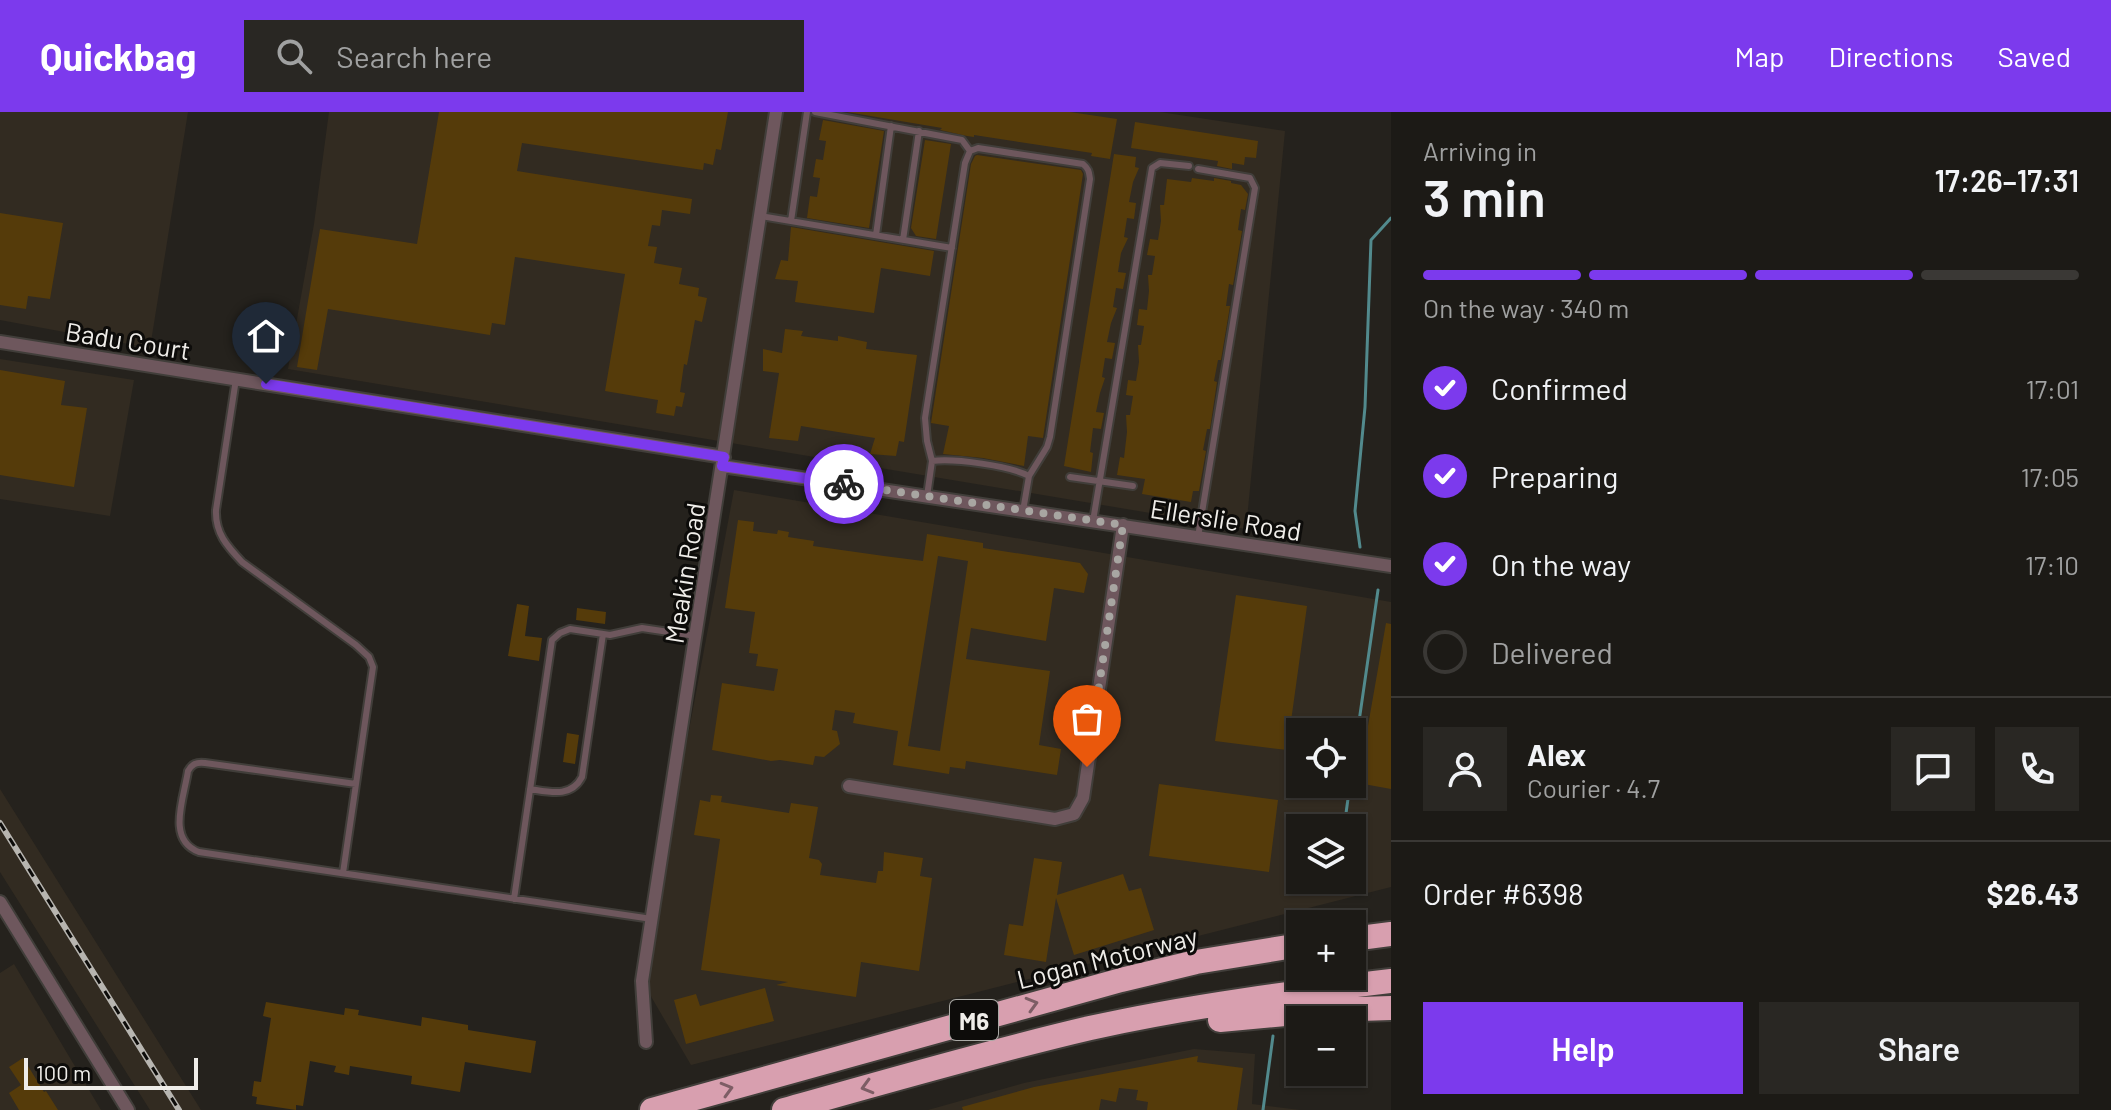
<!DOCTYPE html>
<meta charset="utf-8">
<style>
:root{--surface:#1c1a16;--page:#292723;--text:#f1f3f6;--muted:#a0a1a1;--line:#3a3835;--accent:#7c3aed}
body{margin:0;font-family:Barlow,sans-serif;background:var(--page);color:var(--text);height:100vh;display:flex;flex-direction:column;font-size:30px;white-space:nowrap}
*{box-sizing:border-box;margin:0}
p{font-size:26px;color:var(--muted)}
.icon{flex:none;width:44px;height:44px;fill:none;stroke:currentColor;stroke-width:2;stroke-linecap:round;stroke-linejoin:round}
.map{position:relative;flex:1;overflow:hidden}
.side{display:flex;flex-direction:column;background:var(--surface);width:720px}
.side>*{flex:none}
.tools{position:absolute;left:1286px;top:606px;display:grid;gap:16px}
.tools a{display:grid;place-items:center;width:80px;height:80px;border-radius:0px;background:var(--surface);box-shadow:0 2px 6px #0004,0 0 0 2px var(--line);font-size:40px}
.scale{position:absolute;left:24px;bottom:20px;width:174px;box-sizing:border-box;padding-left:8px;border:4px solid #efede9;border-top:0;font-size:22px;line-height:28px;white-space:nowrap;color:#efede9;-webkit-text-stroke:6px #0d0c0a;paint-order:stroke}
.pin{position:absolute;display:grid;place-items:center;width:68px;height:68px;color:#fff;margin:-82px -34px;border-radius:50% 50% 50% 0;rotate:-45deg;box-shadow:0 0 8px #0007}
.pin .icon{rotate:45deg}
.courier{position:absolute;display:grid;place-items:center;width:80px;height:80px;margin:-40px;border:6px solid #7c3aed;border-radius:50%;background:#fff;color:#222;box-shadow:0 2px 10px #0007}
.head em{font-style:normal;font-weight:600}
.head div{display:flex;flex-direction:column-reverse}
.head{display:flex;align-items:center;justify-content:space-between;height:136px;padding:0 32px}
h1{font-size:52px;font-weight:600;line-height:60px}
.bar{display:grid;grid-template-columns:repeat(4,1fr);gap:12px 8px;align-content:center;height:96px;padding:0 32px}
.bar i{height:10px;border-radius:6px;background:var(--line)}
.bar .on{background:var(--accent)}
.bar p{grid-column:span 4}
.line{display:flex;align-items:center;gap:20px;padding:0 32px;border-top:2px solid var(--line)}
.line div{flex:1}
.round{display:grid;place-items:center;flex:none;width:84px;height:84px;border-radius:0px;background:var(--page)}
ol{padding:0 32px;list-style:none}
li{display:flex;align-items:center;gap:24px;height:88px}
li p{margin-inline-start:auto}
li .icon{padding:8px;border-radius:50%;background:var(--accent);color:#fff;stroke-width:4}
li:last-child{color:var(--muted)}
li i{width:44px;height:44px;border:4px solid var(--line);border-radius:50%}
.action{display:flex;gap:16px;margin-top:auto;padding:16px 32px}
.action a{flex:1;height:92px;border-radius:0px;background:var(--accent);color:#fff;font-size:32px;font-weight:600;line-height:92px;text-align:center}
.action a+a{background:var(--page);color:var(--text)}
header{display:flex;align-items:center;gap:48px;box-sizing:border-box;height:112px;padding:0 40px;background:var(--accent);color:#fff}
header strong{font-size:38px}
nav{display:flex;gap:44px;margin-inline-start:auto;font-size:28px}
.search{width:560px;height:72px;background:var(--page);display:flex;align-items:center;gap:20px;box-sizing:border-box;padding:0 28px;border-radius:0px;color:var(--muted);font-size:30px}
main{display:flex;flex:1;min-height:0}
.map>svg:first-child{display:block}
</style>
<header>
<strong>Quickbag</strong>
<div class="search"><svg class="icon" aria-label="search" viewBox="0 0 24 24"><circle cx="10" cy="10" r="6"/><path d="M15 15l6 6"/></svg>Search here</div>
<nav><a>Map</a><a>Directions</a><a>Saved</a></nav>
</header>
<main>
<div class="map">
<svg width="1391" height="998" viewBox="0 0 1391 998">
<rect width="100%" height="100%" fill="#25221d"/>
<path fill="#322b21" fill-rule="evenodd" d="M0,0H188L150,236L0,208Z
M329,0H1160L1285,19L1246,417L288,257L314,112Z
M0,247L134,268L110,404L0,387Z
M734,378L1391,490V775L691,953L642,869ZM1300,620H1352V672H1300ZM1300,716H1352V768H1300Z
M0,677L196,990L201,998H150L0,760Z
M14,852L101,998H0V861Z
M1194,937L1255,942L1252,992L1300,998H928L1024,971Z"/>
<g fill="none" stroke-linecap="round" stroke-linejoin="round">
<path stroke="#528a8d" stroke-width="3" d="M1360,435L1355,399L1365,295L1371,128L1391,106
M1352,658L1378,478
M1344,716L1350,672
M1263,998L1273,924"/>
</g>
<path fill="#553b0a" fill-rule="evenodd" d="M439,0H728L721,38L716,37L713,53L704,51L703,58L522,31L517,59L692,87L690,102L662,98L660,114L652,113L648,134L657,135L654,151L682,156L679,172L699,176L698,184L707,186L702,210L695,208L687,253L684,252L680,280L685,281L682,295L676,294L674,304L656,301L658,288L605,279L625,162L515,145L505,213L492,211L490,223L328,197L317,258L297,255L320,117L417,132Z
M847,0H1070L1117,7L1110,47L1091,44L1092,41L974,23V25L967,24L940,18L942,16Z
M823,8L884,19L869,116L807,106L810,84L817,85L820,66L813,65L816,47L823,48L826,29L819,28Z
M1135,10L1258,29L1256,46L1245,45L1244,53L1232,51V57L1217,54L1218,49L1131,36Z
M925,28L951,32L936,127L916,124L911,116Z
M1114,42L1136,45L1135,55L1139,56L1133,70L1129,90L1136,91L1134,107L1127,106L1124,125L1128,126L1121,141L1118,160L1126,161L1123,177L1116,176L1113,195L1117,196L1111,211L1107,230L1115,231L1112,247L1105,246L1102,265L1105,266L1100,281L1096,300L1104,301L1101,317L1093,316L1090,340L1093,341L1091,360L1064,354Z
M977,43L1081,58L1083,62L1043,326L1028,324L1024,354L983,346L943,342L949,314L931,311L971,52L975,44Z
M1192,66L1214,69V66L1231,69V71L1241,73L1248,82L1245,98L1241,97L1238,118L1242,119L1233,173L1229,172L1226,194H1230L1221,248H1218L1214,269L1217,270L1210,317H1207L1203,338L1206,339L1199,379H1193L1191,390L1142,382L1145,367L1117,363L1120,345L1124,346L1127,320L1126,303H1130L1133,284L1126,283L1128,268L1136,269L1139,250L1138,233H1141L1144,214L1137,213L1139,197L1147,198L1149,179L1148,163H1152L1155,144L1147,143L1150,127L1158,128L1161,109L1160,93H1164L1167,67L1191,70Z
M0,101L63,111L50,187L28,184L26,197L0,193Z
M791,115L934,139L930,164L881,156L874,201L795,190L798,169L775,167L781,148L788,149Z
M785,217L803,219L801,224L838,229V224L867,230L866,237L917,243L904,330L899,329L896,344L870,342L875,326L801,314L798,329L769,326L779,261L763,259V237L782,241Z
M0,258L65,269L61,293L87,296L74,375L0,363Z
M738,408L754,410L753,419L777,422L778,418L789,420L788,425L814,429L813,434L884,444L923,449L927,422L983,431V436L1080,451L1088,462L1084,481L1054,476L1046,529L971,516L966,547L1050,559L1039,633L1061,637L1057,663L966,649L965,657L950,655L949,662L893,653L898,619L853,611L855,601L835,598L832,618L837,619L840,632L824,645L815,644L813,653L780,648L771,649L712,638L722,571L774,579L778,557L756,554L758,542L749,541L755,500L725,496ZM938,444L968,449L940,639L908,634Z
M1236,483L1307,494L1287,638L1215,629Z
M517,492L529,494L525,524L542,526L539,549L508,544Z
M577,496L606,500L605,512L576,508Z
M1386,511L1391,512V677L1358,671Z
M567,621L579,623L575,652L563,650Z
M1159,672L1278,688L1269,760L1149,744Z
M711,683L722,684L721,690L789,701L791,691L818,695L809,746L819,748L822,752L820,763L876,771L878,759H883L884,740L923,746L920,764L932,766L919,859L861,850L856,885L776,873L788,870L701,858L720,727L694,723L700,688L710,690Z
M1034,746L1062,750L1057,783L1123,762L1129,779L1141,776L1154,818L1074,843L1056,786L1046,850L1004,843L1009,812L1023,814Z
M765,876L774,909L686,932L674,888L696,882L700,894Z
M266,890L344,903L345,896L359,898L358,903L421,914L422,905L468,913V918L536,929L531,961L465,950L460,980L411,972L412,964L350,954L349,963L334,960L336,954L310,949L303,994L296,993V998L256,992L257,985L252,984L254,969L261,970L271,906L263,904Z
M1198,944L1197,950L1243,956L1237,998H1147L1148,990L1136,988L1138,978L1119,976L1116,990L1101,987L1099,998H963L962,995L1034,975Z
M23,946L44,980L46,979L58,998H19L9,981L21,973L9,955Z"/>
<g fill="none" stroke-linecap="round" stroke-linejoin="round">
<defs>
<path id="service" d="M815,0L962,28L970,39
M1198,57L1250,66L1255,76L1198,425
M761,104L952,136
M791,109L807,0
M876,123L891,14
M903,128L919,19
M236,267L216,398C215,421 227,434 242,450L356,533L369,545L373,555L356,672
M932,349C954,346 1011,354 1029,364
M1070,365L1133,374
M927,384L932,349L927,329L925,306L965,51L970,39L978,36L1083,52C1089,57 1089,60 1090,67L1050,325L1047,335L1029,364L1023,399
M1093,409L1152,56L1160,51L1189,54
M530,677C550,680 571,686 582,665L603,522
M343,761L356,672L205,651C196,650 192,652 188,659C184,686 166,728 199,740L652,807
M514,787L552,528L560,521L570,517L610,523L642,516L696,524"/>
<path id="minor" d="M0,230L724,345
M722,354L1391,454
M849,674L1055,707L1074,702L1083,686L1123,413
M0,790L128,998
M646,930L642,869L776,0"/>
<path id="motorway" d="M1352,827L1391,822
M1220,908L1328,898L1391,896
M652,998L1121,868L1196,850L1300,833
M784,998C885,970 987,940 1090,916C1189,894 1290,881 1391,869"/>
</defs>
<use href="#service" stroke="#413e3a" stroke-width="10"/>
<use href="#minor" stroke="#413e3a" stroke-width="16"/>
<use href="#motorway" stroke="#413e3a" stroke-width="28"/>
<use href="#service" stroke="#6e575d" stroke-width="6"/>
<use href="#minor" stroke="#6e575d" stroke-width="12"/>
<use href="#motorway" stroke="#d89faf" stroke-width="24"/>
<defs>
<path id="rail" d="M0,711L179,998"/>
</defs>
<use href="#rail" stroke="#b7b5b0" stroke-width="6"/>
<use href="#rail" stroke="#0d0c0a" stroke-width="3" stroke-dasharray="9" stroke-linecap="butt"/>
</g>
<defs><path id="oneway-chevron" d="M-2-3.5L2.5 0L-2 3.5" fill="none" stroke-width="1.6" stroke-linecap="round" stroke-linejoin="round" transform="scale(2)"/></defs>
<g stroke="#7d5d65">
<use href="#oneway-chevron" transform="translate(1032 892) rotate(-16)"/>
<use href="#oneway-chevron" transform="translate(867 975) rotate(164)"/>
<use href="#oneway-chevron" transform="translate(727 977) rotate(-16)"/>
</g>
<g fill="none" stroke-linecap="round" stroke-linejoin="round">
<path stroke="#a8a6a2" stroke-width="8" stroke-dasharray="0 14.4" d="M844,372L1123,413L1087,655"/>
<path stroke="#7c3aed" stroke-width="10" d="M266,272L724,345L722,354L844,372"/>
</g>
<g text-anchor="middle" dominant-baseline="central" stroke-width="6" stroke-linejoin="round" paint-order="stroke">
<rect fill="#0d0c0a" stroke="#abaaa6" stroke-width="2" x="950" y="888" width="48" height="40" rx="6"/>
<g font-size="24" font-weight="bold" fill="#efede9">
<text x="974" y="908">M6</text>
</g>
<g font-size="26" fill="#efede9" stroke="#0d0c0a">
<text transform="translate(128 228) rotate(9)">Badu Court</text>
<text transform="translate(1226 407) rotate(9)">Ellerslie Road</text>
<text transform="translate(684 461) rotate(-81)">Meakin Road</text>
<text transform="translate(1107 845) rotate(-14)">Logan Motorway</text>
</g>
</g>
</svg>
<div class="tools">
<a><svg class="icon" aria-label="locate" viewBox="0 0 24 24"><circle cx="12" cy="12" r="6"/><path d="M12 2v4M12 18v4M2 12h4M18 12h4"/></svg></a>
<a><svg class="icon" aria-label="layers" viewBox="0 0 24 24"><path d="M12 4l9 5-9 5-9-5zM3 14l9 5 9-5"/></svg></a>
<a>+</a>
<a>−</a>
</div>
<div class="scale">100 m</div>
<div class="pin" style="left:1087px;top:655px;background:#ea580c"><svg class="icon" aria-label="bag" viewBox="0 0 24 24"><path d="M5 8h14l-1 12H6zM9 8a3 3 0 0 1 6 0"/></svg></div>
<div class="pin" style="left:266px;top:272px;background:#1f2937"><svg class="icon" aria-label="home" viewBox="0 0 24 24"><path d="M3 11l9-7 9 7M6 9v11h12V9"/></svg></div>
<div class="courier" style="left:844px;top:372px"><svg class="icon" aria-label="bike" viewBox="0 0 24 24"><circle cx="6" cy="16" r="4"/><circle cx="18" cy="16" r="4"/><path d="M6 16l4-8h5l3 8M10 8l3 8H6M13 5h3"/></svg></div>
</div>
<section class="side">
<div class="head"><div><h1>3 min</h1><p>Arriving in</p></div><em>17:26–17:31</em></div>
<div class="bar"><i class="on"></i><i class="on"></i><i class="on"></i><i></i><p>On the way · 340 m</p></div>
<ol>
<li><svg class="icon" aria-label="check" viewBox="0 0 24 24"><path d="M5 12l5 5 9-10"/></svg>Confirmed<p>17:01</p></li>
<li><svg class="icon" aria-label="check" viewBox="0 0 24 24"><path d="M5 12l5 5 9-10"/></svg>Preparing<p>17:05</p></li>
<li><svg class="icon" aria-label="check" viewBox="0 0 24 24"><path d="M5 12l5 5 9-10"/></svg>On the way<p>17:10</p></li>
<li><i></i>Delivered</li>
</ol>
<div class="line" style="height:144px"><a class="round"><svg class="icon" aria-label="person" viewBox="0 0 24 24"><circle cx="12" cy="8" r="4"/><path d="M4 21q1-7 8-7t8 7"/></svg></a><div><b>Alex</b><p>Courier · 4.7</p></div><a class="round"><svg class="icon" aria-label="chat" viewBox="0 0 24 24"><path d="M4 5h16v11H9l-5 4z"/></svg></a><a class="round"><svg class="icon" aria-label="phone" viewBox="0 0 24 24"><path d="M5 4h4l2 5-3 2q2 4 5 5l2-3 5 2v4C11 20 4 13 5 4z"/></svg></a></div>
<div class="line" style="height:104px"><div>Order #6398</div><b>$26.43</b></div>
<div class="action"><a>Help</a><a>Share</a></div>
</section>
</main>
